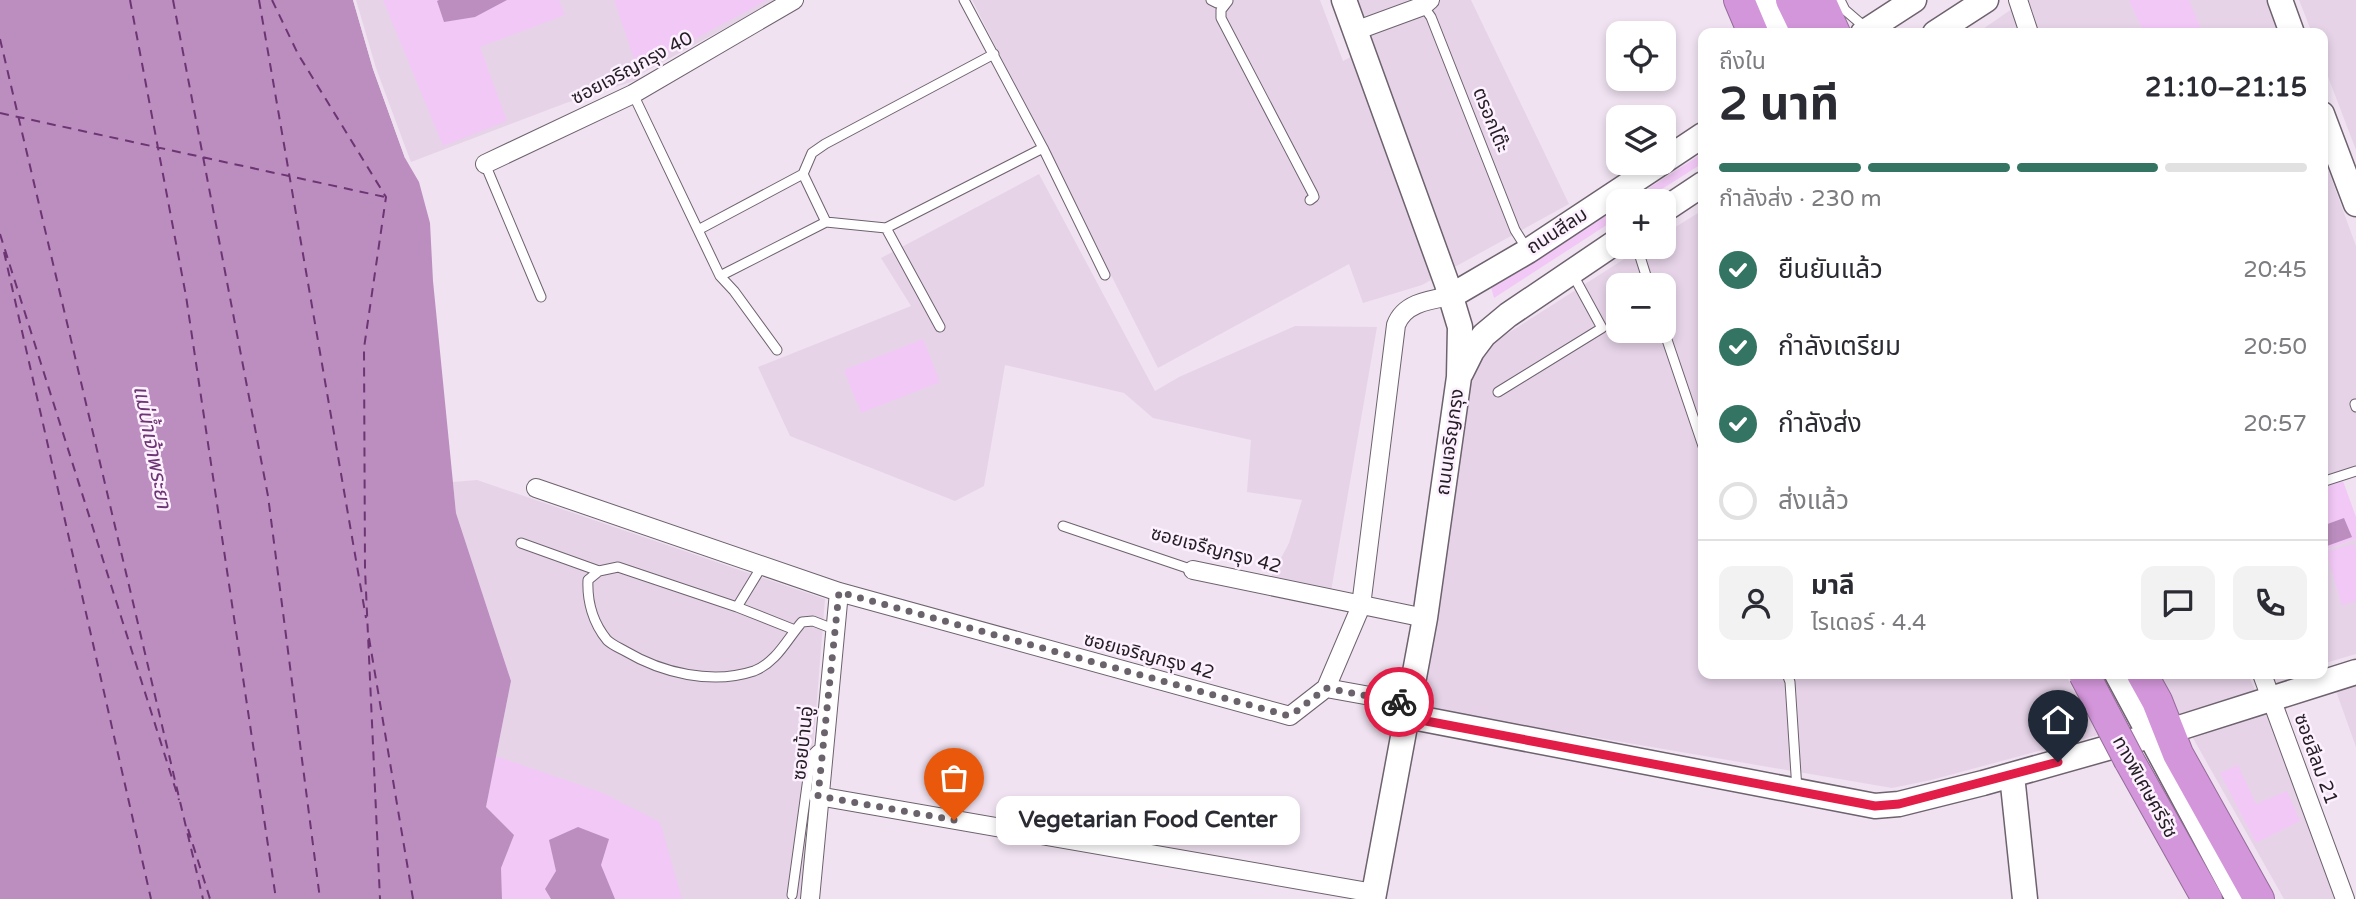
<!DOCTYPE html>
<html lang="th">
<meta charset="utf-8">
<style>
:root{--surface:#fff;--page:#f2f2f3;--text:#2b2b33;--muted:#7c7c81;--line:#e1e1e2;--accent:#337462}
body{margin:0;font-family:"Varela Round","Noto Sans Thai",sans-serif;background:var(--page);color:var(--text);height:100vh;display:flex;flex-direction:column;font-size:26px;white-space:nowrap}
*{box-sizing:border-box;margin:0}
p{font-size:23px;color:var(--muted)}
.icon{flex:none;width:38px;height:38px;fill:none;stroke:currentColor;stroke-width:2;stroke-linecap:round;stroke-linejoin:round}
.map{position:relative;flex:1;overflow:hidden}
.side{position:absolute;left:1698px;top:28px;width:630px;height:651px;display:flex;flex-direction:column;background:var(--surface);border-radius:14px;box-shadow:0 4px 10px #0003}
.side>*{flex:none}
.tools{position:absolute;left:1606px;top:21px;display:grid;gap:14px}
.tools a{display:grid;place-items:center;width:70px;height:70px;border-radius:14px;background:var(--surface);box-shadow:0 4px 10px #0003;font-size:35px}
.pin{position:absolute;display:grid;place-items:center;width:60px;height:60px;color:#fff;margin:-72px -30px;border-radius:50% 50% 50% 0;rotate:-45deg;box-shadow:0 0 7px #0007}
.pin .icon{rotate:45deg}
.courier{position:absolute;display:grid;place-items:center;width:70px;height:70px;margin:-35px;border:5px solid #e11d48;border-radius:50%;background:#fff;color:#222;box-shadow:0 2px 9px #0007}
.bubble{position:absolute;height:49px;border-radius:14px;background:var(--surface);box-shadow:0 4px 10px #0003;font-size:23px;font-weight:700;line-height:49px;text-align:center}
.summary em{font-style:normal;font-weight:700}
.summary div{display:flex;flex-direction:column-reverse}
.summary{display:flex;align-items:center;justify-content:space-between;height:119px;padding:0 21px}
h1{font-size:46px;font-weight:700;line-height:52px}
.bar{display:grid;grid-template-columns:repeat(4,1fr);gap:10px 7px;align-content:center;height:84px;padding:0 21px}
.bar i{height:9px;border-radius:5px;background:var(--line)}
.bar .on{background:var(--accent)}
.bar p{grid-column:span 4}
.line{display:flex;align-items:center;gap:18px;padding:0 21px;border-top:2px solid var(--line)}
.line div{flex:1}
.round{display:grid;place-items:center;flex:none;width:74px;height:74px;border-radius:14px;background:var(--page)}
ol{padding:0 21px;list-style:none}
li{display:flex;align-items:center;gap:21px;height:77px}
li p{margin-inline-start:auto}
li .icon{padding:7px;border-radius:50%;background:var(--accent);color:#fff;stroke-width:4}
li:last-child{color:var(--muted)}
li i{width:38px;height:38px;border:4px solid var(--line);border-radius:50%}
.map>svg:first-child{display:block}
</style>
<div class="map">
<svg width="2356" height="899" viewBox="0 0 2356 899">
<rect width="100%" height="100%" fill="#f0e2f1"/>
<path fill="#e6d3e8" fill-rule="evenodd" d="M353,0H777L639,75L640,79L566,103L411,162L373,69Z
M972,0H1320L1343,61L1366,49L1350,0H1471L1569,204L1422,285L1363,303L1349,264L1158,368Z
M2025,0H2266L2278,33H1977Z
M2299,0H2356V150L2322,61V33H2312Z
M2322,153L2356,246V477L2322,488Z
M1039,174L1155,391L1179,377L1295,326L1377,327L1330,597L1267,584L1289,543L1302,500L1247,492L1251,440L1153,418L1124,393L1005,365L984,486L955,501L790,436L758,367L911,306L881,258Z
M1703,210V674H2065L2098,735L1931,780L1892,788L1423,708L1472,369L1480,351L1643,247H1664V234ZM1619,285H1664V331H1619Z
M477,480L825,599L801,899H502L501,868L486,807L511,681L456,513L453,482Z
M2356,539V654L2322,664V551Z
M2157,674H2248L2257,695L2180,721Z
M2356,684V747L2336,691Z
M2266,706L2340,899H2284L2189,731Z"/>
<path fill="#f2c8f6" d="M383,0H559L565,15L480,47L507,121L443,146Z
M614,0H767L638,70Z
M2129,0H2189L2203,33H2144Z
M1703,153V163L1643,201H1629Z
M1619,207V217L1494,298L1491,287Z
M923,339L940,382L861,413L844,370Z
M2343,481L2356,517V539L2322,551V488Z
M2354,544L2356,551V601L2342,605L2326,552Z
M496,756L603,793L660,822L682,899H502L501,868L514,835L486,807Z
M2238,765L2256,804L2287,791L2300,821L2256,843L2220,773Z"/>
<path fill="#bb8ebf" d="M0,0H353L373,69L405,158L419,182L430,223L433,281L456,513L511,681L486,807L514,835L501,868L502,899H0Z
M439,0H507L475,17L444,22L437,1Z
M2344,518L2352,537L2327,546L2322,526Z
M578,827L609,839L601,865L615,899H551L545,889L556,871L549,840Z"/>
<path fill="#f0e2f1" d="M353,0H356L376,68L409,157L405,158L373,69Z"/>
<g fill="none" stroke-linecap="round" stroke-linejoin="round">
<path stroke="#6d3573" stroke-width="2" stroke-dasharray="9 7" stroke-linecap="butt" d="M130,0L186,296L276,899
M173,0L268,496L320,899
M259,0L366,618
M272,0L298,54L386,197L364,348L365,569L380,899
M0,39L203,899
M0,113L385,197
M0,234L179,800
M4,252L151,899
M369,638L413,899
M188,829L210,899"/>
<defs>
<path id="lane" d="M1211,0L1217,3L1228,1
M1840,0L1845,10L1867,29
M1228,1L1221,10V18L1313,194L1314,197L1310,200
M1419,8L1426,10L1431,17L1515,230L1527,249
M633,94L720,276L734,291L777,350
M1043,148L1105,275
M485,164L541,297
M803,174L826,222
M886,228L940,327
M698,230L803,174L812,153L825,144L994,54
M1637,247L1649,285
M720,276L826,222L886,228L1043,148L964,0
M1664,331L1703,446
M1498,392L1602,328L1572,273
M2355,404L2356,407
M2322,482L2356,471
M1063,526L1193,570
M521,543L599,571
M762,566L737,607L618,567L599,571L588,580C587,601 593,623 607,640C612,645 620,648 625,651C662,673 712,685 754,671C777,662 787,639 802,622L813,621L836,630
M737,607L795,630
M1787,674L1790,682L1797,790
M792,895L811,756L817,750L823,753"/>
<path id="street" d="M2018,0L2029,33
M1355,31L1423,6L1430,0
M485,164L633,94L794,0
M536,488L839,592L1290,716L1326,688L1361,606L1396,325C1404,303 1429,300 1451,296
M1193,570L1425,618
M2262,674L2345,899
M1326,688L1409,703
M818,796L1374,893
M810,899L839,592"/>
<path id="secondary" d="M1344,0L1447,284L1460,327L1459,377L1425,618L1373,899
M1764,0L1779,33
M2280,0L2292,33
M1863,33L1914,0
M1935,33L1986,0
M2322,114L2356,204
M1664,161L1703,135
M1664,210L1703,184
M1451,296L1528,251L1661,163
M1461,373L1472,351L1484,335L1508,315L1619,240
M2117,674L2238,899
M1407,716L1875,806L1899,804L1983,783L2150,736
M2176,729L2356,672
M2012,775L2025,899"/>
<path id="highway" d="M1739,0L1753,33
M1791,0L1807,33
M1820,0L1835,33
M2142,674L2157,701L2178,754L2259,899
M2129,760L2207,899"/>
</defs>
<use href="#lane" stroke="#6d626e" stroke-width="11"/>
<use href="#street" stroke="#6d626e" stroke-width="20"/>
<use href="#secondary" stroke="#6d626e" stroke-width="27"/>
<use href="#highway" stroke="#956c9a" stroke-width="32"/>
<use href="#lane" stroke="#fff" stroke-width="9"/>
<use href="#street" stroke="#fff" stroke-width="18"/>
<use href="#secondary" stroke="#fff" stroke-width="24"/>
<use href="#highway" stroke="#d396da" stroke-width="30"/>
<defs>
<path id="highway-bridge" d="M2084,674L2129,760"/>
</defs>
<use href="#highway-bridge" stroke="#956c9a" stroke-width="32" stroke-linecap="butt"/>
<use href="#highway-bridge" stroke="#d396da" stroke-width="30"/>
</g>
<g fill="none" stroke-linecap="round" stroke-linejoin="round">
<path stroke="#6b636b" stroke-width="7" stroke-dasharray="0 12.6" d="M954,820L818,796L839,592L1286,715L1293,714L1326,688L1399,702"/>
<path stroke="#e11d48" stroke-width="9" d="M1399,702L1409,703L1407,716L1426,721L1875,806L1899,804L2058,762"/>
</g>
<g text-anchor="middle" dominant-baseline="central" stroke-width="5" stroke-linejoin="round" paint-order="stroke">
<g font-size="19" fill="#231e23" stroke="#fdf0ff">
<text transform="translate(632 68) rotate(-28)">ซอยเจริญกรุง 40</text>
<text transform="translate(1491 120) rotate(68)">ตรอกโต๊ะ</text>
<text transform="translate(1557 231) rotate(-33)">ถนนสีลม</text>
<text transform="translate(1450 442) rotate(-82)">ถนนเจริญกรุง</text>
<text transform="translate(1216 550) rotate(15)">ซอยเจรืญกรุง 42</text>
<text transform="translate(1149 656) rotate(15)">ซอยเจริญกรุง 42</text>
<text transform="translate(803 743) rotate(-84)">ซอยบ้านอู่</text>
<text transform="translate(2316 759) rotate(70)">ซอยสีลม 21</text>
<text transform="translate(2145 787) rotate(61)">ทางพิเศษศรีรัช</text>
</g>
<g font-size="21" font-style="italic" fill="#6d3573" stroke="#fdf0ff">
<text transform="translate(152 447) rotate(79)">แม่น้ำเจ้าพระยา</text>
</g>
</g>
</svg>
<div class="tools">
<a><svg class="icon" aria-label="locate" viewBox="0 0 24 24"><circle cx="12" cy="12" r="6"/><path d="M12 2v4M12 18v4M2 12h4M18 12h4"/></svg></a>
<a><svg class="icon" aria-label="layers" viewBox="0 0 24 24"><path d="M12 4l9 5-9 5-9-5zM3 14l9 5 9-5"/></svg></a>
<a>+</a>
<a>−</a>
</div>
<div class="pin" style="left:954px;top:820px;background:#ea580c"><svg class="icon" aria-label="bag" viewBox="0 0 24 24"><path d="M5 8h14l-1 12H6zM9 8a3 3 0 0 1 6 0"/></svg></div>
<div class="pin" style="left:2058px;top:762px;background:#1f2937"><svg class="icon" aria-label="home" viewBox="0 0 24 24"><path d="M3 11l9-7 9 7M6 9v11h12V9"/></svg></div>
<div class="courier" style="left:1399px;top:702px"><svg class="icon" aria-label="bike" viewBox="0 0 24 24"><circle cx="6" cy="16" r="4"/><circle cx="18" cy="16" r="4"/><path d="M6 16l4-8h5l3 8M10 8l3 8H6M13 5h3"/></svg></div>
<div class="bubble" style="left:996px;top:796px;width:304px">Vegetarian Food Center</div>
<section class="side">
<div class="summary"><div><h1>2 นาที</h1><p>ถึงใน</p></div><em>21:10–21:15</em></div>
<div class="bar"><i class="on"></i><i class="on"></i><i class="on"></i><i></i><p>กำลังส่ง · 230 m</p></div>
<ol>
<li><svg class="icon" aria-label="check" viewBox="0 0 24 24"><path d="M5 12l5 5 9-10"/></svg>ยืนยันแล้ว<p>20:45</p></li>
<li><svg class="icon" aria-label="check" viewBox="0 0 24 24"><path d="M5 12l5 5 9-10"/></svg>กำลังเตรียม<p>20:50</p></li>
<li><svg class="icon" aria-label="check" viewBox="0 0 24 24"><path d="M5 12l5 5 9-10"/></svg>กำลังส่ง<p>20:57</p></li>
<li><i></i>ส่งแล้ว</li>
</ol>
<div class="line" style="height:126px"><a class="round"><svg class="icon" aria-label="person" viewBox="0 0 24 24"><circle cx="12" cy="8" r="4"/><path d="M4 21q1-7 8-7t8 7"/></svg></a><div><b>มาลี</b><p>ไรเดอร์ · 4.4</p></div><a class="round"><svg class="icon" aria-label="chat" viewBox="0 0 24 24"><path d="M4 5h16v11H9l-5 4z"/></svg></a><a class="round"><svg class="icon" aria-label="phone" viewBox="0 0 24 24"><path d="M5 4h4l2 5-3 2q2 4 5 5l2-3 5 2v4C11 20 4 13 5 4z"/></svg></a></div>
</section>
</div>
